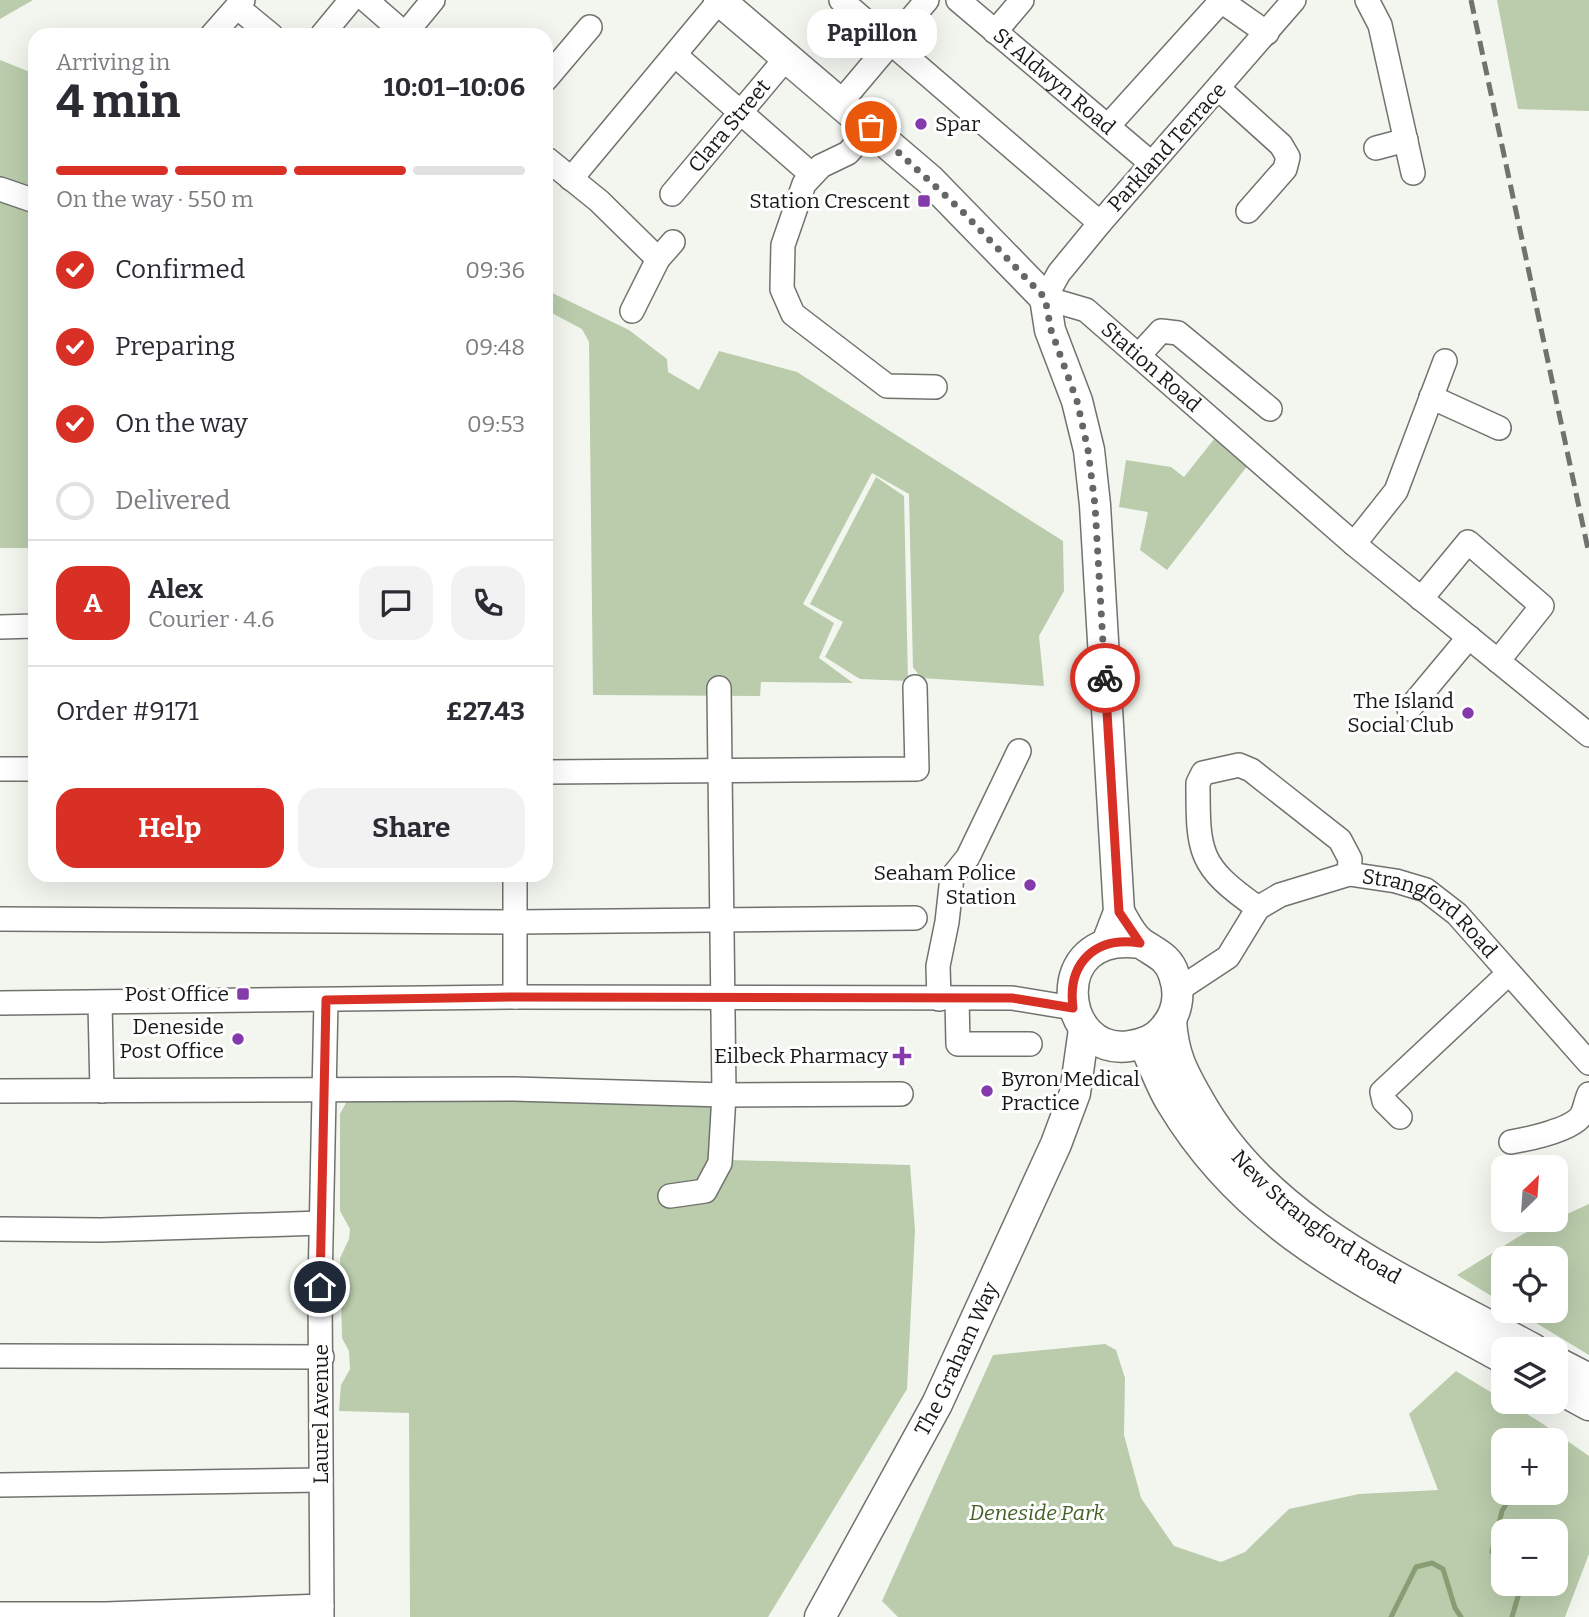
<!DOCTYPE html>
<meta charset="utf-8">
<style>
:root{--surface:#fff;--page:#f2f2f3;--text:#2b2b33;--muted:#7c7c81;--line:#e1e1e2;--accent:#d93025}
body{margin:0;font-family:Bitter,serif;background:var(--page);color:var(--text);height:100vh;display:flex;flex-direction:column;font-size:26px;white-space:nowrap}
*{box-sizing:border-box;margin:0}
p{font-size:23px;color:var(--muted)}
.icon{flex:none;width:38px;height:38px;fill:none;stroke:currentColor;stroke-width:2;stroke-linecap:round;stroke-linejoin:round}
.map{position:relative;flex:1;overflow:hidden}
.sheet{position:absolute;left:28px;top:28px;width:525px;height:854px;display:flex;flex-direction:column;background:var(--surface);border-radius:21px;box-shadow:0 7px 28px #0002}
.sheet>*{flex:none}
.needle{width:46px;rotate:25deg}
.fabs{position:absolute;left:1491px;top:1155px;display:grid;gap:14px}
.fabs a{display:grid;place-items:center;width:77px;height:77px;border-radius:14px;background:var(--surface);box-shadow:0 7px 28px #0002;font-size:35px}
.pin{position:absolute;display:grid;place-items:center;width:60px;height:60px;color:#fff;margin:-30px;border:4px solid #fff;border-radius:50%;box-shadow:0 2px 7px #0007}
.courier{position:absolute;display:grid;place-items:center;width:70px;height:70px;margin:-35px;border:5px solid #d93025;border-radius:50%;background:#fff;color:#222;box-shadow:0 2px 9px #0007}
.bubble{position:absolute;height:49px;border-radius:21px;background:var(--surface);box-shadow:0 7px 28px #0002;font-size:23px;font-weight:700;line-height:49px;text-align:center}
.summary em{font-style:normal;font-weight:700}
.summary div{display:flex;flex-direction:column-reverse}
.summary{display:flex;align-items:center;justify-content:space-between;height:119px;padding:0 28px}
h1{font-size:46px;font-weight:700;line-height:52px}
.bar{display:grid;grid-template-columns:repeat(4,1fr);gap:10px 7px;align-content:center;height:84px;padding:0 28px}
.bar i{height:9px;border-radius:5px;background:var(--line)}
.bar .selected{background:var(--accent)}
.bar p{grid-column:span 4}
.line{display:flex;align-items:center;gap:18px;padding:0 28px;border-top:2px solid var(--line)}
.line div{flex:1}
.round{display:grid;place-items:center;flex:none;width:74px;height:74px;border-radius:21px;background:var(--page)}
ol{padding:0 28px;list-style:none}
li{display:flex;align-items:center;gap:21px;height:77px}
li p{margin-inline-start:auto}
li .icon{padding:7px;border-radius:50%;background:var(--accent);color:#fff;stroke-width:4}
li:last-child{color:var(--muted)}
li i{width:38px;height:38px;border:4px solid var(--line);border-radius:50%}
.button{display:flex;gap:14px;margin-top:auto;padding:14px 28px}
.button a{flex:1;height:80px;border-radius:21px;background:var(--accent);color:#fff;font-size:28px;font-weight:700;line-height:80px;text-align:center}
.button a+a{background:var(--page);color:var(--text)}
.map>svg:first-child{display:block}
</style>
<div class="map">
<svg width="1589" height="1617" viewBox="0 0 1589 1617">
<rect width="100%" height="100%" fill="#f2f6ef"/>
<path fill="#baccac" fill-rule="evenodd" d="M0,0H33L0,19Z
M1497,0H1589V111L1518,109Z
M0,60L35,74V548H0Z
M546,290L629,330L667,359L668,372L699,390L719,351L797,372L1063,541L1064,591L1039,636L1044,686L921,678L913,667L909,494L872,473L803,604L834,623L819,658L853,683L761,682L760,696L593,695L589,342L582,329L546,310Z
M1215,438L1248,465L1167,570L1140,550L1148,512L1119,507L1126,460L1171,467L1184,477Z
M876,477L904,496L908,681L860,679L825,657L843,622L810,604Z
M731,1100V1160L910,1165L915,1230L907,1389L768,1617H410L409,1413L339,1411L341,1385L350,1369L349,1351L342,1338L340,1258L349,1239L350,1229L340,1211V1114L347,1101Z
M1589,1204V1355L1516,1311H1556V1258H1503V1303L1457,1275L1523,1234Z
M1105,1344L1116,1350L1125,1378L1124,1435L1141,1498L1174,1546L1221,1562L1245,1552L1289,1509L1359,1494L1438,1490L1409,1414L1456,1371L1540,1422L1589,1456V1554L1565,1617H898L882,1601L993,1355ZM1503,1440H1556V1493H1503ZM1503,1531H1556V1584H1503Z"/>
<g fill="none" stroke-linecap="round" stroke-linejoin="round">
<path stroke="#879e75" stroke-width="5" d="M1503,1565L1492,1552L1502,1511L1513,1493
M1391,1617L1416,1567L1432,1563L1443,1569L1455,1608L1461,1617
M1512,1617L1519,1593L1514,1584"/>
<defs>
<g id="minor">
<path d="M366,0L406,35"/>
<path d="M841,0L1100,223"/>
<path id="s1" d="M958,0L1151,163"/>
<path d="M1220,0L1267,33"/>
<path id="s2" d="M1294,0L1100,223L1059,273L1045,298L1086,310L1354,544L1589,735"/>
<path d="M1367,0L1380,25L1413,173"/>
<path d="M237,7L271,35"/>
<path d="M995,32L1022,0"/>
<path d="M405,34L433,0"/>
<path d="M212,35L243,0"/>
<path d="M322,35L351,0"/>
<path d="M675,55L811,174"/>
<path d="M546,79L590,27"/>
<path d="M1219,89L1281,145L1288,157L1285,169L1248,211"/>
<path d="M841,102L927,0"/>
<path d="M1108,126L1221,1"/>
<path d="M871,127L848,153L821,166L804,184L783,245L782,289L793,314L887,386L935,387"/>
<path d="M1376,148L1406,140"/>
<path d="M547,159L599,201L658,259"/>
<path d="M571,179L720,0"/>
<path d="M0,189L35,201"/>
<path id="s3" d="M672,194L787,57"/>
<path d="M632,311L658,259L673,242"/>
<path d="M1139,355L1161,331L1178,333L1270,409"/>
<path d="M1431,397L1499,428"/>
<path d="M1354,544L1396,491L1445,361"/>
<path d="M1421,599L1468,542L1542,606L1498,661"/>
<path d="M0,627L35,626"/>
<path d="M1409,709L1469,637"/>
<path d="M0,769H35"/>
<path d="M546,772L917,769L915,687"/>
<path d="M515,875V997"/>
<path d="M1258,908C1198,866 1198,853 1198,783L1203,773L1239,765L1251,770L1340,840L1350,859L1349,874"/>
<path d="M0,919L516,922L915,918"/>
<path id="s4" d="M1178,990L1228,957L1258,908L1280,895L1349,874L1396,881L1426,890L1457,914L1589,1063"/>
<path d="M939,999L938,966L947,922L952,877L968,857L1019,751"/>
<path d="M957,999L958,1044H1030"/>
<path d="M0,1003L515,997L1012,998L1073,1008"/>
<path d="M100,1004L102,1091"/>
<path d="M0,1091L514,1089L724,1095L901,1094"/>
<path d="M1400,1117L1384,1101L1382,1092L1509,973"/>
<path d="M1511,1142C1528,1139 1571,1130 1581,1116C1585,1110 1586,1100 1589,1094"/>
<path d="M670,1196L705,1191L720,1163L724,1095L719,688"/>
<path d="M0,1229L101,1230L321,1223"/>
<path d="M0,1356L322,1357"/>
<path d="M0,1485L321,1480"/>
<path d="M0,1614H106L322,1606"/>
<path d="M322,1617L320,1287L326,1000"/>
</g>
<g id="major">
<path d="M719,0L930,180L1045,298L1050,330L1077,401L1089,450L1095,505L1119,912L1107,943"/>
<path d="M1119,912C1125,922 1131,936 1141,943C1155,953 1169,957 1174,975C1181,995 1177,1015 1163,1030C1155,1040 1143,1044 1130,1046C1060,1058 1044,929 1140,943"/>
<path id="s5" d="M1171,1020C1173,1054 1182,1071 1198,1099C1269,1227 1411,1282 1533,1349"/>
<path d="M1144,1043C1153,1063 1160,1084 1171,1102C1250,1235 1374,1286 1503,1358"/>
<path d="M1556,1362L1589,1379"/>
<path d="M1556,1387L1589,1405"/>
<path id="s6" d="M820,1617L937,1404L1056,1144L1075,1093L1084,1029"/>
</g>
</defs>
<use href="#minor" stroke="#70736d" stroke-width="26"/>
<use href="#major" stroke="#70736d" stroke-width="33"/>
<use href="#minor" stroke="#fff" stroke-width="23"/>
<use href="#major" stroke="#fff" stroke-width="30"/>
<path stroke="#6f726d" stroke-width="5" stroke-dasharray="14 7" stroke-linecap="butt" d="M1471,0L1589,554"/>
</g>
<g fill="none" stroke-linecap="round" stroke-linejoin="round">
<path stroke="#646763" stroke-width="7" stroke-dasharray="0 12.6" d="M871,127L961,210L1045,298L1051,330L1077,401L1088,450L1095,505L1105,678"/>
<path stroke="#d93025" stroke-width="9" d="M320,1287L326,1000L515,997L1012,998L1073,1008C1067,962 1096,936 1140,943L1119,912L1105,678"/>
</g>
<g fill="#853aab" stroke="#fff" stroke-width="2.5">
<circle cx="921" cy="124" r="7"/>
<rect x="917" y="194" width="14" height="14" rx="3.5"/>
<circle cx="1468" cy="713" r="7"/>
<circle cx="1030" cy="885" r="7"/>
<rect x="236" y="987" width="14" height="14" rx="3.5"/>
<circle cx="238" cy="1039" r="7"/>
<path d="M898.5 1045.5h7v7h7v7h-7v7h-7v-7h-7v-7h7z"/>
<circle cx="987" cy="1091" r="7"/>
</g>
<g text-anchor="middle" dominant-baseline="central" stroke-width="6" stroke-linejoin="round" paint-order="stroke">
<g font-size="21" fill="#181a17" stroke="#fff">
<text stroke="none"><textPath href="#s1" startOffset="126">St Aldwyn Road</textPath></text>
<text stroke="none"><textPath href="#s3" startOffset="89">Clara Street</textPath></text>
<text transform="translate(1167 147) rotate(-48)">Parkland Terrace</text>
<text stroke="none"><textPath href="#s2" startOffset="518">Station Road</textPath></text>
<text stroke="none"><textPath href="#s4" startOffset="308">Strangford Road</textPath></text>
<text stroke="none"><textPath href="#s5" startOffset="254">New Strangford Road</textPath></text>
<text stroke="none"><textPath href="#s6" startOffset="292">The Graham Way</textPath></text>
<text transform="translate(321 1414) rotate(-90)">Laurel Avenue</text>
</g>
<g font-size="21" fill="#181a17" stroke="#fff" text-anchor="end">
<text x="935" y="124" text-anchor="start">Spar</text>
<text x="910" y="201">Station Crescent</text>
<text x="1454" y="701">The Island<tspan x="1454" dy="24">Social Club</tspan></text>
<text x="1016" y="873">Seaham Police<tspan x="1016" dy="24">Station</tspan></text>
<text x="229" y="994">Post Office</text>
<text x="224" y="1027">Deneside<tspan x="224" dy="24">Post Office</tspan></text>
<text x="888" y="1056">Eilbeck Pharmacy</text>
<text x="1001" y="1079" text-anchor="start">Byron Medical<tspan x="1001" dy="24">Practice</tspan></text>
</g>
<g font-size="21" font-style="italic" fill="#436126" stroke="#fff">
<text x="1037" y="1513">Deneside Park</text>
</g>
</g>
</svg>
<div class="fabs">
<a><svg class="needle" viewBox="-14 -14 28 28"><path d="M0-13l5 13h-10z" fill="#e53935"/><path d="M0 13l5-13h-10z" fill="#7c7c81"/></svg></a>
<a><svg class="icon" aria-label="locate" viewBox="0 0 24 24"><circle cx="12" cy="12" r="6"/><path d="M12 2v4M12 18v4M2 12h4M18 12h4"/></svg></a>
<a><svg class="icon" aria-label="layers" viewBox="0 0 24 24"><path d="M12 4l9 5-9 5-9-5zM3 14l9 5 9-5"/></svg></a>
<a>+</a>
<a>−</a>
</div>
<div class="pin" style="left:871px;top:127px;background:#ea580c"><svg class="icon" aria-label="bag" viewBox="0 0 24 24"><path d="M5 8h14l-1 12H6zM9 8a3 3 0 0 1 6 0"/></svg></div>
<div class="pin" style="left:320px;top:1287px;background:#1f2937"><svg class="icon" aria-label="home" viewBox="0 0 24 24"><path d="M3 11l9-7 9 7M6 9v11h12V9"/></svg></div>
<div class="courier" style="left:1105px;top:678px"><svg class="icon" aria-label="bike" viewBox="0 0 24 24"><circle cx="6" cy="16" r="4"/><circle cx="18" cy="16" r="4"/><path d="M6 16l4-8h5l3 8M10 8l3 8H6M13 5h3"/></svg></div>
<div class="bubble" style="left:807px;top:9px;width:130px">Papillon</div>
<section class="sheet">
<div class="summary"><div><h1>4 min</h1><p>Arriving in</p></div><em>10:01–10:06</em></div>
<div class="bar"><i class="selected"></i><i class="selected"></i><i class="selected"></i><i></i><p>On the way · 550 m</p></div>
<ol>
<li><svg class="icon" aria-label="check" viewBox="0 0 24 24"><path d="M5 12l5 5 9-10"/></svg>Confirmed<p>09:36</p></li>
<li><svg class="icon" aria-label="check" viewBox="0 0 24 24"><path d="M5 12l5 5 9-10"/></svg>Preparing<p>09:48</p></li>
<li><svg class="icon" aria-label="check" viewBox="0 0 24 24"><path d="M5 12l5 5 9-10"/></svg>On the way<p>09:53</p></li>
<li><i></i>Delivered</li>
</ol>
<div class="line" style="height:126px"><b class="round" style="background:var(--accent);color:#fff">A</b><div><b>Alex</b><p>Courier · 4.6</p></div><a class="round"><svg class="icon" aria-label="chat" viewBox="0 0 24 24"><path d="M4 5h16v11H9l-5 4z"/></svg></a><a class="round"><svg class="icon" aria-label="phone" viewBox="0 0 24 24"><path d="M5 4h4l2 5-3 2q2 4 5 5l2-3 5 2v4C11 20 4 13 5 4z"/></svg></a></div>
<div class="line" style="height:91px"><div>Order #9171</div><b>£27.43</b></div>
<div class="button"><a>Help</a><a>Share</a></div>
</section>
</div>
